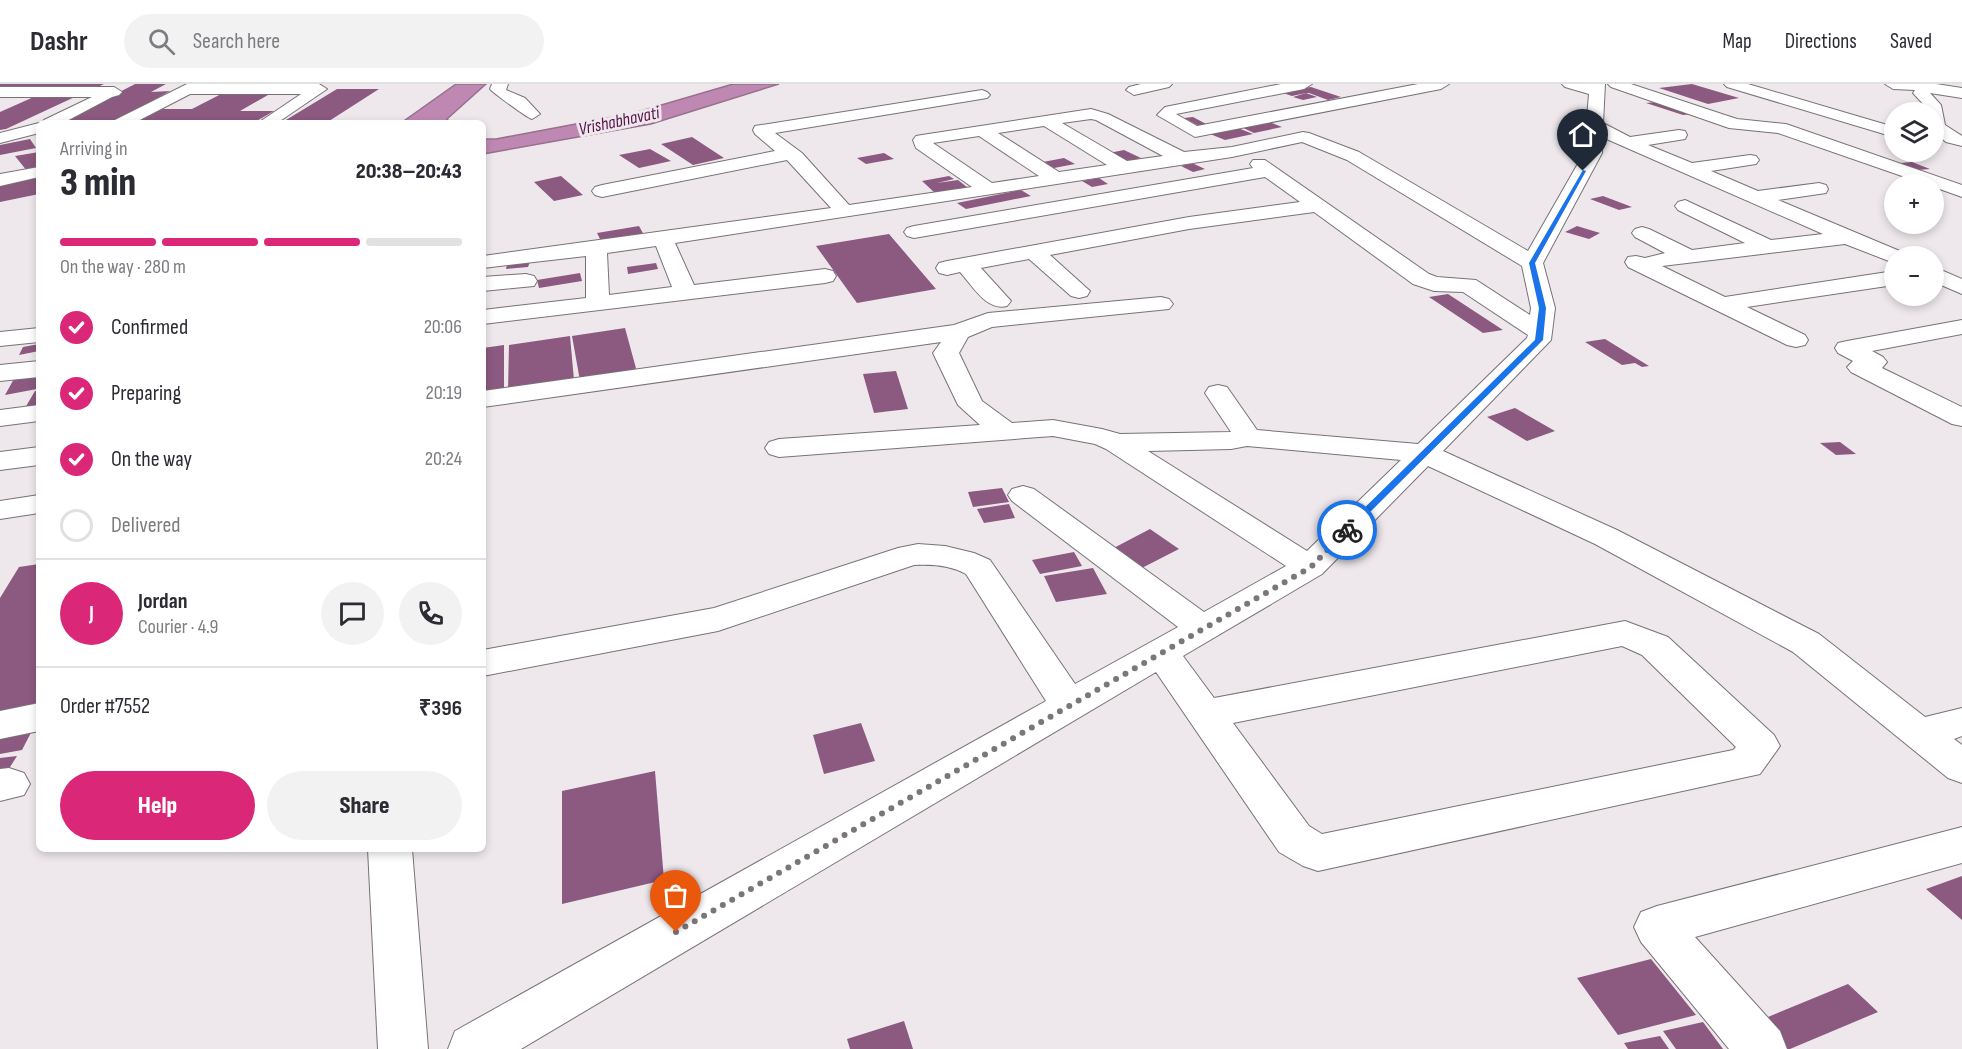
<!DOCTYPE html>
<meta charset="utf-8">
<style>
:root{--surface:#fff;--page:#f2f2f3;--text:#2b2b33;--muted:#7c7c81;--line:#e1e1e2;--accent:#db2777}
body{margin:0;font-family:"Sofia Sans Condensed",sans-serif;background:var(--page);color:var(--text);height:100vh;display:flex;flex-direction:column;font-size:22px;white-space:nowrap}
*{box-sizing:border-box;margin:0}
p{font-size:20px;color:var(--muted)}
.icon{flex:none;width:33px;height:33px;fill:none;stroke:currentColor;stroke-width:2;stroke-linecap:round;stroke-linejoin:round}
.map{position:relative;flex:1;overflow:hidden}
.panel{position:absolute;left:36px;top:36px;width:450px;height:732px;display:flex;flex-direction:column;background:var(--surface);border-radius:9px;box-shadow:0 3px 9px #0003}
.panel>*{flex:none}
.controls{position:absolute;left:1884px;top:18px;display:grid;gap:12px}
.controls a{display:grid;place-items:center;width:60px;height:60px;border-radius:50%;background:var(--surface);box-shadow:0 3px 9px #0003;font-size:30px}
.pin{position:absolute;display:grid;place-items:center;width:51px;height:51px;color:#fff;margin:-62px -26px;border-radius:50% 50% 50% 0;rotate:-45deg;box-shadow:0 0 6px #0007}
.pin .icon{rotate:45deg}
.courier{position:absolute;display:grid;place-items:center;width:60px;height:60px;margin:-30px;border:4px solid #1a73e8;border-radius:50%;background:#fff;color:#222;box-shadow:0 2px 8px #0007}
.headline em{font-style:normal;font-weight:800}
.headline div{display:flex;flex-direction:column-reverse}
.headline{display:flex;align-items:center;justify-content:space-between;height:102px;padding:0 24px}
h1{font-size:39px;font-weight:800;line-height:45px}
.bar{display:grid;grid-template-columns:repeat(4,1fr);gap:9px 6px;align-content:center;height:72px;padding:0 24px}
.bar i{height:8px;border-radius:4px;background:var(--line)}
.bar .current{background:var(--accent)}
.bar p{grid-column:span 4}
.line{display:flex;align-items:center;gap:15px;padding:0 24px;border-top:2px solid var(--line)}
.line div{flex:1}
.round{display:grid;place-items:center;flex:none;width:63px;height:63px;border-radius:32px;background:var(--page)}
ol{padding:0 24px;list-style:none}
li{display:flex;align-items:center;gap:18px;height:66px}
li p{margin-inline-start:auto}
li .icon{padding:6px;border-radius:50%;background:var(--accent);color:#fff;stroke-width:4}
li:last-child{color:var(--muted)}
li i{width:33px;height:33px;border:3px solid var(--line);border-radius:50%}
.primary-button{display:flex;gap:12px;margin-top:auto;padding:12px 24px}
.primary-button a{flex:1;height:69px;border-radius:36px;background:var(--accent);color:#fff;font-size:24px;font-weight:800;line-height:69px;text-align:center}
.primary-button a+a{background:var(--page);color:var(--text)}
header{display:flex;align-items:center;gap:36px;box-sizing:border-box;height:84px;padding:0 30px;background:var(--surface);border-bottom:2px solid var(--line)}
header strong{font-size:28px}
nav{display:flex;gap:33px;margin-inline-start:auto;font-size:21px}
.search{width:420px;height:54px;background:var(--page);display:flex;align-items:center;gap:15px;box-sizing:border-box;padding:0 21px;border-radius:33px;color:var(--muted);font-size:22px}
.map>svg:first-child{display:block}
</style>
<header>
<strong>Dashr</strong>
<div class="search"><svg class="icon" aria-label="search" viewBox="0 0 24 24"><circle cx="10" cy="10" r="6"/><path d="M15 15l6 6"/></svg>Search here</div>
<nav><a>Map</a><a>Directions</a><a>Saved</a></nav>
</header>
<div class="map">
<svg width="1962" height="965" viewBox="0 0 1962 965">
<rect width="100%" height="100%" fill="#eee8ed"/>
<path fill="#bf88b2" stroke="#97708e" stroke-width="1.5" d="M456,0H486L447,35L451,39H401Z
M733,0H779L651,40L483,70V55H496L634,29Z"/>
<path fill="#8c5980" d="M0,0H104L100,2L0,4Z
M135,0H166L151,8L170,7L113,39H60Z
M1692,0L1739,14L1708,20L1659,4Z
M1311,3L1341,13L1328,16L1309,9H1306L1317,13L1303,16L1293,13L1306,9L1292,12L1277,7Z
M337,5H379L326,39H281Z
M227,7H275L240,27H274L253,39H127L153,25H192Z
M79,11L6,45L0,46V28L36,12Z
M1656,18L1693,30L1683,31L1646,19Z
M1193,33L1208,41L1199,42L1184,34Z
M1267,37L1282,43L1254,49L1239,42Z
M1233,42L1253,50L1225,56L1205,48Z
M692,53L724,74L693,81L661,60Z
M30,55L36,64L0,71V61Z
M650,65L671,77L639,84L619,71Z
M1124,66L1141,74L1122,79L1104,70Z
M39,68V85L27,87L15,72Z
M884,69L894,75L866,80L857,74Z
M1064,74L1075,80L1054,84L1043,78Z
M1912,78L1930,85L1918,86L1900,79Z
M1192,79L1205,85L1193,88L1181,82Z
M561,92L583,111L554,117L534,98Z
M949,92L954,95L937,99L958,96L968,104L935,109L922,97Z
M39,93V110L0,118V102Z
M1099,94L1108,100L1092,103L1082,97Z
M1021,106L1031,112L966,125L957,119Z
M1603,112L1632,123L1619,126L1590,115Z
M639,142L644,151L601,157L597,149Z
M1577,142L1600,149L1589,155L1565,148Z
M889,150L936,205L857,219L816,162Z
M531,175L528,183L506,185L508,177Z
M656,179L658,185L628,190L627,183Z
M580,189L582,197L539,204L537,196Z
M1448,210L1503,246L1483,249L1429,213Z
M625,244L637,288L580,297L572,252Z
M570,252L574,296L508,306L509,261Z
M1605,255L1649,282L1642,283L1635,279L1622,281L1585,258Z
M39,260V267L19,271L23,263Z
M504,261V308L483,311V264Z
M896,287L908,325L874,329L863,290Z
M39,289L37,305L5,311L15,293Z
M35,307H39V322L25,324Z
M1515,324L1555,347L1527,357L1487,333Z
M1840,358L1856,370L1836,371L1820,359Z
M1002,404L1009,418L973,423L968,408Z
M1009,420L1015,434L984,439L977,425Z
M1150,445L1179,465L1136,487L1108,467Z
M1074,468L1082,482L1040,490L1032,476Z
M39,480V622L0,629V514L19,483Z
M1093,484L1107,510L1056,518L1044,492Z
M861,639L875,677L824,690L813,651Z
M35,641L22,666L0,670V647Z
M17,672L5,691L0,692V674Z
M655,687L664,796L562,820V707Z
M1962,792V836L1926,805Z
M1651,875L1696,931L1618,951L1577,894Z
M1848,900L1878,928L1790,965H1774L1751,940Z
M904,937L913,965H850L847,955Z
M1703,938L1723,965H1676L1663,947Z
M1660,952L1669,965H1628L1624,959Z"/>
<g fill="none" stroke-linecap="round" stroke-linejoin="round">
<defs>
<path id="minor" d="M187,0H319L327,5L277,39H258L301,10H190L134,39H113L115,36Z
M492,0H508L506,6L525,14L540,30L532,35C528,34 493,9 490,5Z
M1141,0H1172L1169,3L1134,11L1126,6L1129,3Z
M1281,0H1312L1304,5L1176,30L1197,42L1418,0H1449L1441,5L1195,53L1157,31L1165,23Z
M1562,0H1605L1603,39L1630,53L1679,46L1685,47L1687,51L1685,55L1648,61L1692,79L1750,71L1756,72L1759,76L1756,80L1711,87L1758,107L1819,99L1826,101L1828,105L1826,109L1778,116L1902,168L1904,172H1894V179L1845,160L1662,182L1725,213L1894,187V201L1747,223L1805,251L1808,256L1805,261L1796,263L1787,261L1628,183L1625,178L1628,173L1636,172L1645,174L1665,169L1635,153L1632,149L1635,145L1642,143L1649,145L1692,166L1745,159L1678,126L1675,122L1678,118L1685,116L1771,156L1823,150L1602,53V69L1543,179L1555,224L1551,256L1443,367L1617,446L1819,550L1925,633L1962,624V652L1954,655L1962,661V699L1948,694L1793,568L1595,460L1428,382L1322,490L1183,572L1214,614L1625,537L1668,553L1774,651L1780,662L1760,690L1318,787L1303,782L1279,768L1156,588L521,965H448L455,947L1046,617L966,490C950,481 932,480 914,481L718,547L483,592V566L714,524L898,464L918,460L945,462L974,469L990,476L1075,600L1178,543L1012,417L1008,411L1012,405L1023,402L1034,405L1204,528L1286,482L1106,365L1095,360L1053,352L779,373L769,370L765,364L769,358L779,355L980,341L958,321L933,269L941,258L483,323V307L954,241L988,229L1161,213L1169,215L1173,220L1169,225L992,243L968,253L959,269L982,317L1012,339L1053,336L1102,345L1120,350L1231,348L1205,309L1209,303L1218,301L1227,303L1257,346L1418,360L1527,254L1528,251L1463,208L1434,207L1413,200L1314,128L1189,145L1050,171L1090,207L1087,212L1079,214L1071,212L1029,175L981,184L1011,217L1007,222C986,227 973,202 960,188L947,191L939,189L936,184L939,179L947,177L1189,133L1300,118L1265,93L914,154L907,152L904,148L907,144L914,142L1253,84L1250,80L1253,76H1265L1429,190L1437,193L1476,196L1530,231L1531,224L1522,182L1347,76L1302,58L1232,73L675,159L694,201L825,185L833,187L836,192L833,197L825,199L483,240V226L586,214V172L483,184V172L831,124L787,76L602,113L595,111L592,107L595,103L602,101L775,67L755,50L753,46L755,42L982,6L987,8L990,11L987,14L775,49L802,69L849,121L972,103L916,64L913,56L916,52L922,51L1091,25L1108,30L1184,68L1232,63L1303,48L1309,49L1359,68L1528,167L1584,69L1589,10L1565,3ZM1091,35L1096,36L1163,72L1127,77L1062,39ZM1044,42L1107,81L1059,88L998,49ZM979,52L1039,92L992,99L933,59ZM656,162L672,203L609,211L607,169ZM1247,362L1401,376L1307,467L1148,367L1231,365ZM1622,562L1642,571L1736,663L1733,666L1322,750L1309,742L1233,639Z
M1608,0H1631L1737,35L1786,40L1962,101V113L1934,103V100H1925L1778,49L1729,44L1611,3Z
M1724,0H1748L1894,43V53L1727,3Z
M1885,0H1936L1962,4V14L1930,9L1941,21L1945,41L1962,52V62L1946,58L1934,48V28H1926L1925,22L1913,9L1915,6L1893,5Z
M0,3H114L122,8L119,11L112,13L63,39H42L44,36L92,13H0Z
M39,39V49L0,59V49Z
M39,83V93L0,102V90Z
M1934,183L1962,195V210L1934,198Z
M526,190L534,192L537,197L534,202L483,207V193Z
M1962,236V250L1872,267L1883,273L1887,278L1882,284L1962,323V342L1952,340L1851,288L1847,283L1853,277L1838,269L1835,264L1838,259L1847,257Z
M39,244V258L0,262V248Z
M39,277V293L0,297V281Z
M39,321V337L0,342V326Z
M39,363V381L0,386V368Z
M39,411V429L0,435V417Z
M39,619V647L0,655V627Z
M9,684L24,689L30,700L24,711L0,717V685Z
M1962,743V779L1695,853L1780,947L1787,965H1729L1641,858L1634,843L1641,828L1657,822Z
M368,765H412L428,965H378Z"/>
</defs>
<use href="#minor" stroke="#787276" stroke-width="2"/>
<use href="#minor" fill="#fff" fill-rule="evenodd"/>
</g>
<path fill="#1a73e8" d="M1583,86L1586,87L1535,179L1546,224L1543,256L1350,448H1344V444L1535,256L1539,224L1529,179Z"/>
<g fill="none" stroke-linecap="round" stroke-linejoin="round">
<path stroke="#7a7679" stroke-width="6" stroke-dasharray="0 10.8" d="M676,848L1311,483L1347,446"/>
</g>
<g text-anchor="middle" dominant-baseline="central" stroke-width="6" stroke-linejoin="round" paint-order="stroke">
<g font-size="18" font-style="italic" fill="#55144a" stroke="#eee8ed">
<text transform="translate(619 37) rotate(-12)">Vrishabhavati</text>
</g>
</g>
</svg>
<div class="controls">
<a><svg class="icon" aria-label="layers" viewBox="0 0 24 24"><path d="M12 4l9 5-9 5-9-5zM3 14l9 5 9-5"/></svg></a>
<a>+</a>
<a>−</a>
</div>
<div class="pin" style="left:676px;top:848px;background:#ea580c"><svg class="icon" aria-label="bag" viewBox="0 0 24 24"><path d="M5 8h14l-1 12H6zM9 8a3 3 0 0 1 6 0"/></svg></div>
<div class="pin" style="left:1583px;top:87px;background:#1f2937"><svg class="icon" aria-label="home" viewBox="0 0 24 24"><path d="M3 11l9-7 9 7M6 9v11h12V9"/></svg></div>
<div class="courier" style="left:1347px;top:446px"><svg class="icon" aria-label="bike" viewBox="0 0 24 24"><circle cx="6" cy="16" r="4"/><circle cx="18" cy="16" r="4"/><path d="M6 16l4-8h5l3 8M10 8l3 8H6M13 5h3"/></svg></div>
<section class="panel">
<div class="headline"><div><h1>3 min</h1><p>Arriving in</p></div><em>20:38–20:43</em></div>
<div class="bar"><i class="current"></i><i class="current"></i><i class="current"></i><i></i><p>On the way · 280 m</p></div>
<ol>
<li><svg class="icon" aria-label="check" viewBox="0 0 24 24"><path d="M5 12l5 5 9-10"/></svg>Confirmed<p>20:06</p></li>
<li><svg class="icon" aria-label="check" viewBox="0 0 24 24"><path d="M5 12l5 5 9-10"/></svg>Preparing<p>20:19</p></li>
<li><svg class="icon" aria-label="check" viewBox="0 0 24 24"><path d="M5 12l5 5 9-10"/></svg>On the way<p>20:24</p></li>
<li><i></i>Delivered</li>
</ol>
<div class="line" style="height:108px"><b class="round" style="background:var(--accent);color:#fff">J</b><div><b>Jordan</b><p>Courier · 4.9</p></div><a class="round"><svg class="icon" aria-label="chat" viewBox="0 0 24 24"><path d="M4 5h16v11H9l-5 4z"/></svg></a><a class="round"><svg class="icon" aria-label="phone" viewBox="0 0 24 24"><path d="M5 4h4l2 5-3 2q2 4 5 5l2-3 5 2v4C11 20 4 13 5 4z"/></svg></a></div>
<div class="line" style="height:78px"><div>Order #7552</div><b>₹396</b></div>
<div class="primary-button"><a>Help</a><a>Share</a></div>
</section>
</div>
